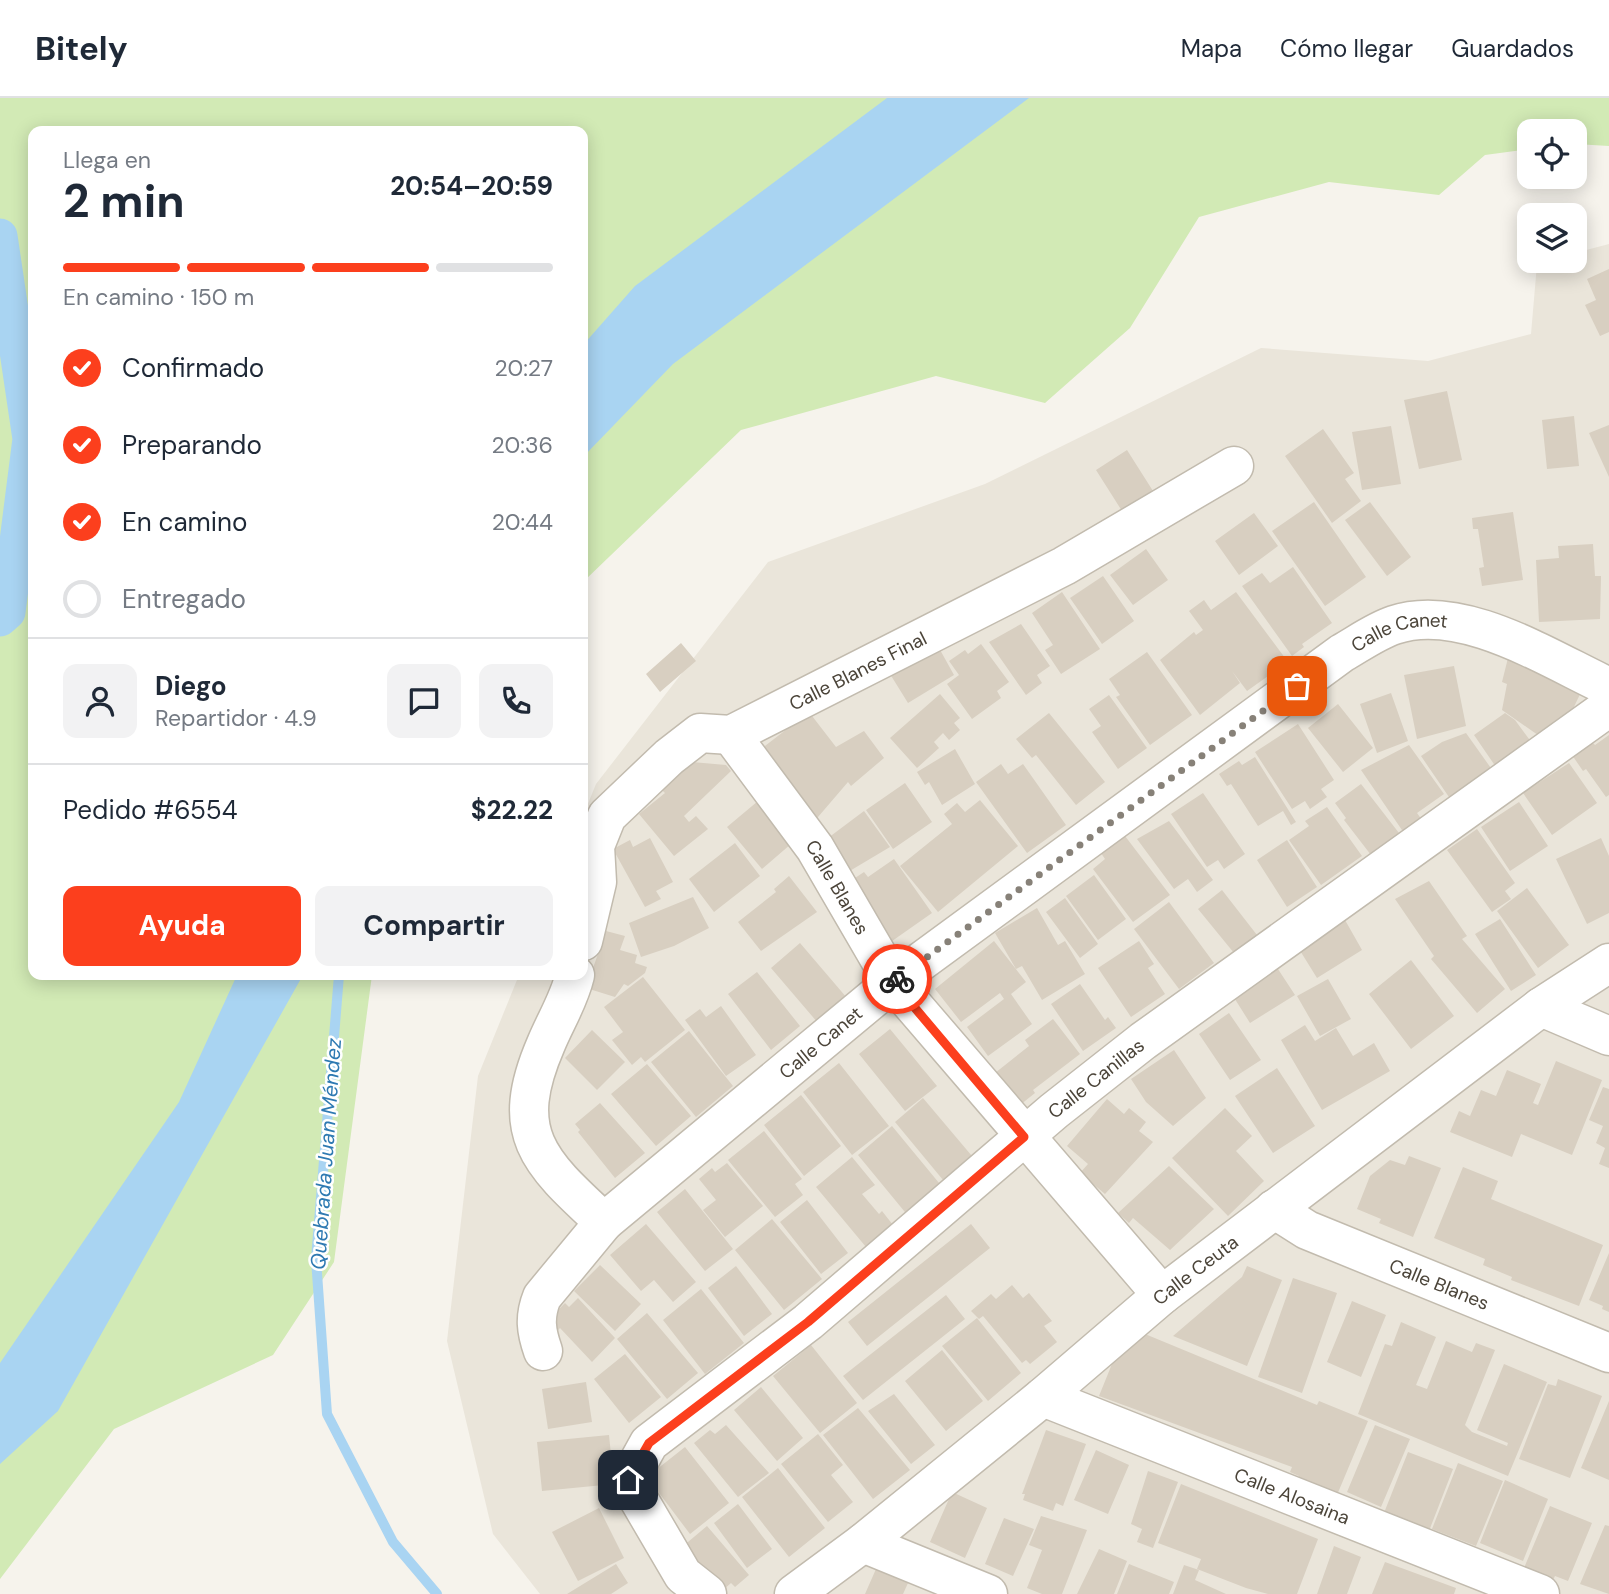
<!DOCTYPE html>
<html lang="es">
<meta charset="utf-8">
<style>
:root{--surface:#fff;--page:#f2f2f3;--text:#1f2937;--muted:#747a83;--line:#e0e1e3;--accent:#fc3f1d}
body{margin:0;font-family:"DM Sans",sans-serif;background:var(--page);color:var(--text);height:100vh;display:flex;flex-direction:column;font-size:26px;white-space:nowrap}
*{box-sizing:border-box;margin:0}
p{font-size:23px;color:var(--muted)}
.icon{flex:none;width:38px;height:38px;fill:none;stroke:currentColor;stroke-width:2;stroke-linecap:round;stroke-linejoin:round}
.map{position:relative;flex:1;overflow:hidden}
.side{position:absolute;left:28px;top:28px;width:560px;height:854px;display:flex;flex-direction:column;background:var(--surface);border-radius:14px;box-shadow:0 4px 18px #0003}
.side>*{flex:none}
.tools{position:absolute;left:1517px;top:21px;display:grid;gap:14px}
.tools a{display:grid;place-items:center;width:70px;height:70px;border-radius:14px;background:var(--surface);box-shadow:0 4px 18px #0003;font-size:35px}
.pin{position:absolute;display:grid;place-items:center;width:60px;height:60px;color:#fff;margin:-30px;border-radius:14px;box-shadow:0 4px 10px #0006}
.courier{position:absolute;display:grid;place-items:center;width:70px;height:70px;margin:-35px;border:5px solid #fc3f1d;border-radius:50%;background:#fff;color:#222;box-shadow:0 2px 9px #0007}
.overview em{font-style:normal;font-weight:700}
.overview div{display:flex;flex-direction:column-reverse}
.overview{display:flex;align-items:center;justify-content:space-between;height:119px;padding:0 35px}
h1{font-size:46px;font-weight:700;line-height:52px}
.bar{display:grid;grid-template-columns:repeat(4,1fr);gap:10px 7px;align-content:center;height:84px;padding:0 35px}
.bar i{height:9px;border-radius:5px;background:var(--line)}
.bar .active{background:var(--accent)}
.bar p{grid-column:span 4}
.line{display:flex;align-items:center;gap:18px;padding:0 35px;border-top:2px solid var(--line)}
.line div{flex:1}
.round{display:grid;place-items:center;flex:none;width:74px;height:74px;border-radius:14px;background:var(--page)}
ol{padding:0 35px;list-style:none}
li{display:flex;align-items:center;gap:21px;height:77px}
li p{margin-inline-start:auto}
li .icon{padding:7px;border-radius:50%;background:var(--accent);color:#fff;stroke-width:4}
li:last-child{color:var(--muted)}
li i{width:38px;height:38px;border:4px solid var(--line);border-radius:50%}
.primary-button{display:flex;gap:14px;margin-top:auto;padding:14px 35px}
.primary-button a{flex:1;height:80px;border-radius:14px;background:var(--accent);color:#fff;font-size:28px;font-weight:700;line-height:80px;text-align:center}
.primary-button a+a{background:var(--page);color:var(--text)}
header{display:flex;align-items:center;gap:42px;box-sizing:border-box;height:98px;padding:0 35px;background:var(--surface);border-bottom:2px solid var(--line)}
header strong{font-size:33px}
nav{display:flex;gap:38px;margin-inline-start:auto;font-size:24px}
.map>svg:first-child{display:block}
</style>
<header>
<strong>Bitely</strong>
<nav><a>Mapa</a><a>Cómo llegar</a><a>Guardados</a></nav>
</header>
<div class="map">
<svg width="1609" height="1496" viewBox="0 0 1609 1496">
<rect width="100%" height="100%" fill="#f6f3ec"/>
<path fill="#eae5da" d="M1609,146V1496H540L493,1436L447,1243L478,978L519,877H583V718L596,686L768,464L985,386L1261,250L1428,263L1531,236L1537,166L1575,163V155Z"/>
<path fill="#d2eab5" d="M0,0H1609V48L1575,46V33H1530L1529,51L1485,57L1439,97L1329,84L1199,119L1130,230L1045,305L936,278L741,332L583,484V33H33V877H372L334,1164L273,1257L114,1331L0,1481Z"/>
<path fill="#a9d4f2" d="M887,0H1029L673,266L583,359V247L635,188Z
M237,877H303L58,1313L0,1366V1265L179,1004Z"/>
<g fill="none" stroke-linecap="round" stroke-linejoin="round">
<path stroke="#a9d4f2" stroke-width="10" d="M339,877L316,1161L327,1316L393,1444L437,1496"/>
<path stroke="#a9d4f2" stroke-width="35" d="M0,138L30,341L8,514L0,521"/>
</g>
<path fill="#d8cfc1" d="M1609,171V234L1600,238L1585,207L1596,202L1587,181Z
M1447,293L1462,362L1419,371L1404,302Z
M1574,318L1579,368L1547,371L1542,322Z
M1609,327V379L1589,335Z
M1391,328L1401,386L1362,392L1352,334Z
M1323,331L1354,375L1345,381L1361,403L1332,425L1285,358Z
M1127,352L1153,393L1122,413L1096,372Z
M1314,404L1366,479L1325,508L1272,433Z
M1370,404L1411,459L1387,478L1345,422Z
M1513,414L1523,482L1482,488L1479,470L1484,469L1478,431H1473L1472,420Z
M1254,415L1278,448L1239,477L1215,443Z
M1593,446L1595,478H1601L1600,521L1539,524L1536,462L1559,460L1558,448Z
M1146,451L1168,482L1133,507L1110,477Z
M1293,469L1332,525L1302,546L1304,549L1292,558L1242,488L1262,475L1270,485Z
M1103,478L1134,523L1102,546L1070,500Z
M1062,494L1100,551L1061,576L1045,552L1053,547L1032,515Z
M1236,494L1288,564L1247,593L1232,573L1240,585L1200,617L1160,562L1194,534L1196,537L1203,532L1189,513L1204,502L1211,512Z
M1021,526L1050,568L1037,577L1042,585L1026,597L989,544Z
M681,545L696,563L660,594L646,576Z
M981,546L1009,584L997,593L1001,600L972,621L947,586L959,577L949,563L965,552L968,556Z
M939,550L954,577L908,605L890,576Z
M1147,554L1192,617L1150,647L1116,599L1120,597L1109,581Z
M1508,560L1582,592L1572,613L1545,642L1502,612L1507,586L1502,584Z
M1454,568L1466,628L1417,641L1404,577Z
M1391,595L1408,643L1377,655L1360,606Z
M940,596L960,620L954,625L960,632L949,642L943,635L934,644L939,650L917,670L890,640Z
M1109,597L1147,650L1118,671L1092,634L1101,628L1089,611Z
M1338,606L1373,650L1343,674L1308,630Z
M809,614L836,649L864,633L884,660L851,688L848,684L812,726L757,654Z
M1049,615L1105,684L1076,707L1036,657L1032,660L1016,641Z
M1505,615L1515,622L1532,645L1498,672L1474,637Z
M1298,626L1334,682L1321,691L1327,699L1310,711L1305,703L1292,711L1255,654Z
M1466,635L1493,673L1451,702L1421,658L1442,644Z
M1609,637V697L1606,699L1586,671L1583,673L1572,657L1591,643L1595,647Z
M1409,647L1444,696L1417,715L1422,722L1404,735L1361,672Z
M955,651L975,686L942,707L929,684L925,687L917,674Z
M1255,659L1296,724L1291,727L1283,713L1258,728L1231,686L1227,688L1219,676L1239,663L1242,667Z
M692,664L726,667L731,673L684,718L689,724L696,718L708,731L674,758L639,716L665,695L662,692Z
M1569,665L1597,705L1552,737L1523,695Z
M1001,666L1008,676L1023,666L1066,727L1027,755L976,684Z
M905,685L932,724L893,751L866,712Z
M1361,686L1399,735L1371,757L1344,722L1346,720L1335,705Z
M1203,695L1245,756L1224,771L1218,762L1207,769L1171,716Z
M764,698L791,746L762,771L727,729Z
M980,702L1018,748L938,814L900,768L952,726L944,716L957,705L965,714Z
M1519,704L1548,748L1510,773L1481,729Z
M1327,709L1362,758L1321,787L1289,742L1309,728L1305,723Z
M864,713L890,749L848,774L824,743Z
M1169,723L1213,782L1197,794L1188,781L1174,791L1137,741Z
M1477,731L1515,785L1505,793L1511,801L1492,814L1447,752Z
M1125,738L1170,797L1133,824L1093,771L1105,761L1101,755Z
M650,740L673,784L656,793L661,801L645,809L613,751L630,742L633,749Z
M1601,740L1609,758V815L1587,826L1556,761Z
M1287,742L1317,789L1287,809L1257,762Z
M735,745L760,778L714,814L689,781Z
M894,761L932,815L885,848L843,788L864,774L868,779Z
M1094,777L1126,821L1098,842L1066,798Z
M789,778L817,814L761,853L738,824L776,794L774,791Z
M1429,783L1467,838L1462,841L1505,891L1477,915L1431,861L1434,858L1395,801Z
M1527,790L1569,847L1538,870L1497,813Z
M1222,792L1257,837L1234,855L1198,811Z
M693,799L709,830L674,848L641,859L629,825Z
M1065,800L1098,846L1080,860L1046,814Z
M1169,804L1214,865L1179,891L1134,831Z
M1037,810L1058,847L1065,843L1085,876L1042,902L1022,868L1016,871L995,835Z
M1500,821L1536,877L1511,893L1475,836Z
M1345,822L1362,852L1317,880L1299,851Z
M606,833L625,838L620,852L637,857L635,865L647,869L645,875L628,888L624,886L615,899L586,890Z
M994,843L1026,884L1011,896L1032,926L988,958L967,929L1004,901L1000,895L961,924L935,891Z
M1139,843L1154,866L1148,870L1165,896L1131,919L1098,870Z
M800,845L847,900L818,925L771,870Z
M1411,862L1454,918L1411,951L1369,896Z
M1276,868L1295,897L1250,925L1233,898Z
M757,874L800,928L771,952L728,896Z
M643,879L685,932L645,964L641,959L632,967L612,942L623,934L604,909Z
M1328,881L1351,921L1320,938L1297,898Z
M1080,886L1105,922L1108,919L1116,930L1083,953L1051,906Z
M721,908L756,957L726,978L685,922L700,911L706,919Z
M1229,915L1261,962L1230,982L1199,936Z
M1053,921L1080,956L1033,992L1035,995L1020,1007L995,975L1029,948L1025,942Z
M1305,927L1315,943L1336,930L1353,958L1374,945L1390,973L1322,1012L1281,942Z
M890,931L937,988L905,1013L859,956Z
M592,932L625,964L597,992L565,960Z
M689,933L733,988L696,1019L651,964Z
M1174,952L1206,1000L1173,1028L1146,1004L1131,981Z
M1556,963L1602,982L1572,1057L1521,1036L1512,1059L1450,1034L1459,1013L1470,1018L1481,992L1496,998L1507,972L1541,986L1533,1005L1538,1007Z
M839,965L889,1028L852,1057L803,994Z
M647,966L691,1018L656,1048L611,996Z
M1277,970L1315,1028L1273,1055L1235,998Z
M1603,989L1609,991V1070L1599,1066L1605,1050L1596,1045L1603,1028L1589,1022Z
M801,997L841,1048L804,1078L764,1027Z
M923,1000L977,1064L948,1088L895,1024Z
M1107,1001L1124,1016L1129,1010L1146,1024L1139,1033L1153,1044L1105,1096L1080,1075L1088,1066L1067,1048Z
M600,1005L645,1055L615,1080L578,1034L580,1032L575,1026Z
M1225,1010L1252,1038L1236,1053L1264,1083L1228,1118L1172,1060Z
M892,1028L944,1091L909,1119L858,1057Z
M764,1033L802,1081L795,1086L803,1097L775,1119L728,1062Z
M1409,1058L1441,1070L1413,1139L1379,1125L1381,1121L1357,1111L1370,1078L1390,1062L1405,1067Z
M852,1059L875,1087L862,1096L879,1116L882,1113L893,1127L866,1149L816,1089Z
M727,1065L763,1108L725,1139L703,1112L716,1102L699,1081L712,1070L715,1074Z
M1169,1068L1214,1111L1170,1152L1133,1120L1129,1125L1118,1115Z
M1463,1069L1498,1083L1491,1101L1603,1147L1579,1208L1511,1182L1512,1179L1483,1167L1485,1161L1434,1140Z
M685,1091L733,1151L705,1173L657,1114Z
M807,1102L848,1155L821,1176L780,1124Z
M772,1121L822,1181L784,1212L735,1152Z
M646,1126L696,1184L673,1204L654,1182L641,1193L610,1157Z
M971,1126L990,1150L867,1248L848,1224Z
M1609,1155V1214L1602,1211L1603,1208L1589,1202Z
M600,1167L641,1206L615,1233L574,1193Z
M736,1168L772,1216L744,1238L708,1190Z
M1247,1168L1282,1182L1247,1268L1173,1238L1242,1179Z
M1293,1180L1337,1195L1302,1295L1258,1279Z
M1012,1187L1023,1200L1029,1195L1052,1223L1044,1228L1057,1244L1030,1266L1026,1262L1022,1265L983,1218L979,1221L971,1213L991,1196L996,1201Z
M701,1191L744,1245L705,1276L663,1222Z
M946,1197L965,1221L863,1302L843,1278Z
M578,1200L615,1240L592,1264L560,1230L557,1233L547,1223L565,1205L569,1209Z
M1352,1203L1386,1217L1361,1279L1327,1264Z
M647,1215L698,1275L667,1301L617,1241Z
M977,1220L1021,1275L988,1303L942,1248Z
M1401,1224L1436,1239L1416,1287L1427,1291L1446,1243L1472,1254L1476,1245L1495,1252L1465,1327L1472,1334L1507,1348L1508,1345L1477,1332L1504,1266L1547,1284L1508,1378L1358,1316L1385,1246L1392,1248Z
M1145,1236L1317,1307L1319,1303L1368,1323L1337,1397L1298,1381L1299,1378L1290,1374L1292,1369L1099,1298L1114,1261Z
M811,1247L857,1305L820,1335L773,1278Z
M942,1252L983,1303L946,1333L905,1283Z
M625,1256L661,1299L629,1325L594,1281Z
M1558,1281L1602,1298L1570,1380L1519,1361L1548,1286L1556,1288Z
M586,1284L592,1324L548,1331L542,1291Z
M761,1289L803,1340L777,1363L734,1312Z
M894,1296L935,1347L911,1366L868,1313Z
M1609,1303V1382L1581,1370Z
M858,1310L910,1372L873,1401L823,1337Z
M726,1327L769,1375L738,1399L694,1345L710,1332L715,1336Z
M1375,1327L1410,1341L1381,1409L1347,1394Z
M1046,1332L1086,1346L1063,1408L1056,1405L1053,1413L1023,1402L1025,1396H1022Z
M818,1336L843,1367L831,1377L853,1404L828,1424L781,1366Z
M609,1337L614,1386L542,1393L537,1344Z
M685,1349L729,1405L690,1436L647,1379Z
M1096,1352L1129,1367L1108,1416L1074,1402Z
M1408,1354L1453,1371L1429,1433L1384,1415Z
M1458,1365L1503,1383L1476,1448L1432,1431Z
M778,1370L825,1430L789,1459L742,1399Z
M1148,1373L1178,1384L1153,1450L1137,1444L1142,1431L1131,1426Z
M1505,1382L1548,1401L1523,1463L1480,1445Z
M1181,1386L1318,1441L1297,1496H1268L1246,1490L1197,1471L1201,1461L1158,1445Z
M952,1394L987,1410L965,1460L930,1444Z
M738,1406L772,1451L747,1470L714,1425Z
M1550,1408L1592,1425L1568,1483L1555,1478L1553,1482L1524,1470Z
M599,1410L624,1460L578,1483L552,1434Z
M1041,1418L1087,1432L1062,1496H1042L1027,1490L1042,1452L1029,1447Z
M1004,1420L1034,1431L1013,1478L985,1466Z
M1605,1427L1609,1428V1496L1580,1486Z
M707,1428L749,1477L735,1489L731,1485L721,1494L682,1449Z
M1334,1448L1361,1459L1347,1496H1317Z
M1099,1451L1127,1463L1114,1496H1077Z
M1385,1464L1456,1490L1454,1496H1372Z
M616,1466L628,1485L611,1496H567Z
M1129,1466L1174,1484L1169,1496H1117Z
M1184,1467L1199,1472L1195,1482L1226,1496H1173Z
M876,1471L908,1485L903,1496H865Z"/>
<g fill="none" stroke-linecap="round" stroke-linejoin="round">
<defs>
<g id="minor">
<path id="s1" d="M731,637L815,750L893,884L1162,1197"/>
<path id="s2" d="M583,843L597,784L595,748L607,718L669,659L700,635L731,637L1064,468L1234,368"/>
<path d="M575,877C569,902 556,922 546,946C507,1036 539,1064 604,1124"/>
<path d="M1541,909L1609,938"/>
<path id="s3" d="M1274,1111L1307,1132L1609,1255"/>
<path id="s4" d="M543,1253C536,1233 534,1219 542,1199L604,1124L893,884L1342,555C1358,546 1376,533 1394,527C1461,504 1547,560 1609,589"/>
<path id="s5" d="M1043,1299L1540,1496"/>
<path d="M863,1445L988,1496"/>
<path id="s6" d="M707,1496L683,1477L628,1383L649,1345L808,1224L1054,1013L1143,943L1609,609"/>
<path id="s7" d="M794,1496L863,1445L1043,1299L1162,1197L1541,909L1609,865"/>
</g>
</defs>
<use href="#minor" stroke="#c2bbae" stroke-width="41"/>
<use href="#minor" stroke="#fff" stroke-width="38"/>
</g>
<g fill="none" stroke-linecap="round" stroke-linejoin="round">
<path stroke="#878178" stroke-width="7" stroke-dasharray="0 12.6" d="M897,881L1297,588"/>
<path stroke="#fc3f1d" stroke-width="9" d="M628,1382L649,1345L808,1224L1024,1039L893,884L897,881"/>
</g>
<g text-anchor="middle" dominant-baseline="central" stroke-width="5" stroke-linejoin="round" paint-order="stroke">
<g font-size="19" fill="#4b4439" stroke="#fff">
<text stroke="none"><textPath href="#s4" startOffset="1148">Calle Canet</textPath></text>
<text stroke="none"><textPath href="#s2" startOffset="427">Calle Blanes Final</textPath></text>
<text stroke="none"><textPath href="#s1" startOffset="186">Calle Blanes</textPath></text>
<text stroke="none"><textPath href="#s4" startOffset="434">Calle Canet</textPath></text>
<text stroke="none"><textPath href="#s6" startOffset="760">Calle Canillas</textPath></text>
<text stroke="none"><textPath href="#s7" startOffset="516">Calle Ceuta</textPath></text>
<text stroke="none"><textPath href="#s3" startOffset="182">Calle Blanes</textPath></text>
<text stroke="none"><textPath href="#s5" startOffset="268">Calle Alosaina</textPath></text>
</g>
<g font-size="21" font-style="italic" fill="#2e7ab2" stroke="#fff">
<text transform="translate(326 1056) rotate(-86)">Quebrada Juan Méndez</text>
</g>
</g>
</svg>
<div class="tools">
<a><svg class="icon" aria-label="locate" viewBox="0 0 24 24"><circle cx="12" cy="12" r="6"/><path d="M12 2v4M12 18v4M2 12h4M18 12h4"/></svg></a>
<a><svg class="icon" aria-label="layers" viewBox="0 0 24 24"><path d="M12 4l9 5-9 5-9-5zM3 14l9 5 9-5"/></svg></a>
</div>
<div class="pin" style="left:1297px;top:588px;background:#ea580c"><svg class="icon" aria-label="bag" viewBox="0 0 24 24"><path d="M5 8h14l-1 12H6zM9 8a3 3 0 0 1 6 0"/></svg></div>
<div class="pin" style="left:628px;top:1382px;background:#1f2937"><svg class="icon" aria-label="home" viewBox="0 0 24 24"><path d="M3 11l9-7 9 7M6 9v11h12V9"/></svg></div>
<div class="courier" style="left:897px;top:881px"><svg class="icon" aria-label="bike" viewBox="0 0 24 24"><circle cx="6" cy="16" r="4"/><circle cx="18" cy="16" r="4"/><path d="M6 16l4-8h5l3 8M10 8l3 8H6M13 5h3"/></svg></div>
<section class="side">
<div class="overview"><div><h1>2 min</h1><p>Llega en</p></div><em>20:54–20:59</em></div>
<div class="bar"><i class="active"></i><i class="active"></i><i class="active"></i><i></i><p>En camino · 150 m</p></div>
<ol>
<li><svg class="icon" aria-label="check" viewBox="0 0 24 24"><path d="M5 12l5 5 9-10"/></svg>Confirmado<p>20:27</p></li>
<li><svg class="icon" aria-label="check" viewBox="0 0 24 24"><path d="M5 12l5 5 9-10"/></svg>Preparando<p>20:36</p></li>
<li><svg class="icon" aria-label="check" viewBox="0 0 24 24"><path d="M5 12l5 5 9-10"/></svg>En camino<p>20:44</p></li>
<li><i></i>Entregado</li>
</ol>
<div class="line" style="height:126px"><a class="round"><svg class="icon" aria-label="person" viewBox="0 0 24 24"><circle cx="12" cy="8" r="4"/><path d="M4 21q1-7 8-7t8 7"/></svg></a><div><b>Diego</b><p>Repartidor · 4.9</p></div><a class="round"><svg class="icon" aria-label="chat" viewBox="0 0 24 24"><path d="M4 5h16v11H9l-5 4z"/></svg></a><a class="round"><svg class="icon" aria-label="phone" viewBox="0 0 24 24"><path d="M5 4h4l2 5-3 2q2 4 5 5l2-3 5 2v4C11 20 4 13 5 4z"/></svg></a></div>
<div class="line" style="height:91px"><div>Pedido #6554</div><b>$22.22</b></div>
<div class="primary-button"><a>Ayuda</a><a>Compartir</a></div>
</section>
</div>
